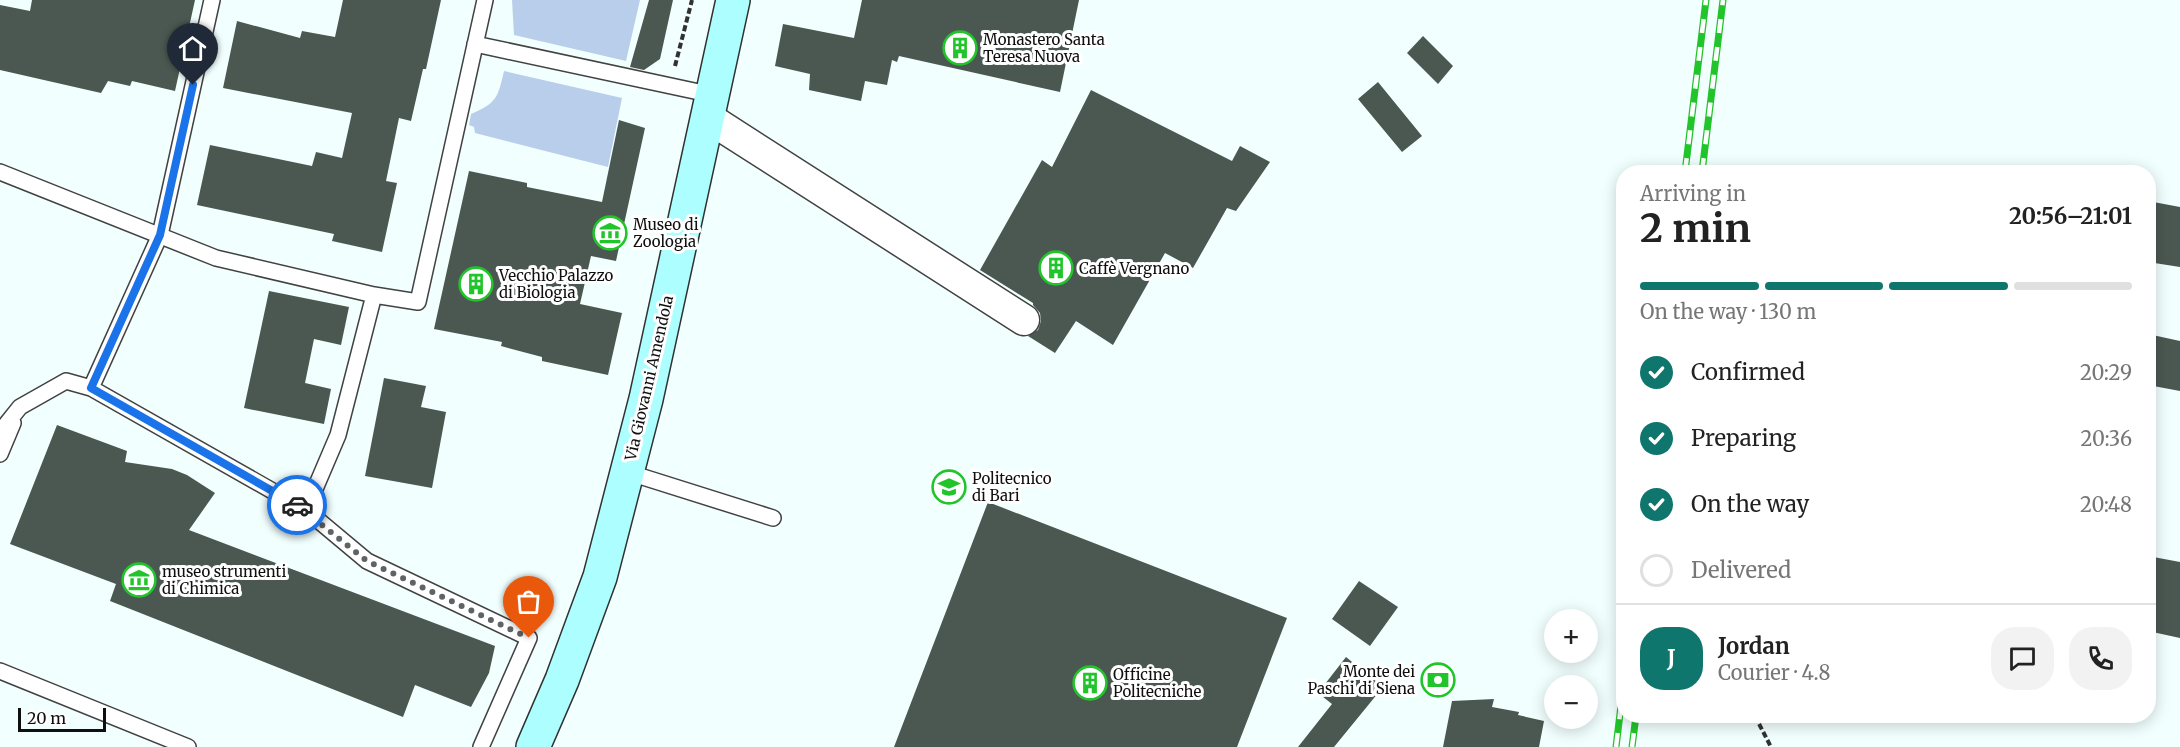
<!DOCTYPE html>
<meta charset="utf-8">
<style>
:root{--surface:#fff;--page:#f2f2f2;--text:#222;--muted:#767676;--line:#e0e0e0;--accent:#0f766e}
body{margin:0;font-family:Merriweather,serif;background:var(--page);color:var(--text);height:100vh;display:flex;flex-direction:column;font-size:22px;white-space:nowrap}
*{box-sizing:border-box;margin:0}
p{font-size:20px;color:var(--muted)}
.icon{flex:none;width:33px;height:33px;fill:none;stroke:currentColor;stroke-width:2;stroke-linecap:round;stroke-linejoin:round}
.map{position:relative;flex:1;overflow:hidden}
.side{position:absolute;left:1616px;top:165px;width:540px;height:558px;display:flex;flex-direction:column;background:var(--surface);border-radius:24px;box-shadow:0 3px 15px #0003}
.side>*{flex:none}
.buttons{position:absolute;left:1544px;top:609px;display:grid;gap:12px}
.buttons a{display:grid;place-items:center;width:54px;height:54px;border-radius:50%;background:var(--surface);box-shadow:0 3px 15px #0003;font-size:30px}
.scale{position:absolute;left:18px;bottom:15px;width:88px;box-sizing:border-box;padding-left:6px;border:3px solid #0f0f0f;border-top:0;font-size:16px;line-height:21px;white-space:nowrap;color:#0f0f0f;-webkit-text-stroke:4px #fff;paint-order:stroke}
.pin{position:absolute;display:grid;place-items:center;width:51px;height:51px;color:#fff;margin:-62px -26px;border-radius:50% 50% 50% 0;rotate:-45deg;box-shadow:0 0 6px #0007}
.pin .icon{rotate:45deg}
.courier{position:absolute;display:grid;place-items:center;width:60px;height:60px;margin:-30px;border:4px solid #1a73e8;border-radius:50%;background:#fff;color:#222;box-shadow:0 2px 8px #0007}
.head em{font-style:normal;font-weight:700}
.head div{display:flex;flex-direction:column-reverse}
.head{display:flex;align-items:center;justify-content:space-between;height:102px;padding:0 24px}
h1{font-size:39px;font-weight:700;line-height:45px}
.bar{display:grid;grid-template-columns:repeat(4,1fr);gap:9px 6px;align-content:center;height:72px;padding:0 24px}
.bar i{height:8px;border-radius:4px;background:var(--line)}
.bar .active{background:var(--accent)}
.bar p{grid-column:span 4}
.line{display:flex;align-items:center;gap:15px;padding:0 24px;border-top:2px solid var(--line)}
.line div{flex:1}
.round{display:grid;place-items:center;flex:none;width:63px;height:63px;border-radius:24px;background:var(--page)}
ol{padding:0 24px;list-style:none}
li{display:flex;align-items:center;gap:18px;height:66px}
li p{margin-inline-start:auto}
li .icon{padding:6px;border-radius:50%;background:var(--accent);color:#fff;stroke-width:4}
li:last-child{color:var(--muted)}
li i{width:33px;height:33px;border:3px solid var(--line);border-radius:50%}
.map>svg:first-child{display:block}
</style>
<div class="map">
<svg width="2180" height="747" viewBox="0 0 2180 747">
<rect width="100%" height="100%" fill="#f1fffe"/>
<path fill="#b9ceeb" d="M512,0H640L626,61L514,35Z
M504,71L622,98L608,167L475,133L474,127L469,125L471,114C497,103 498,97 504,71Z"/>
<path fill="#4b5851" d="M32,0H195L175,91L132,81L130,86L108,81L101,93L0,70V5L30,11Z
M343,0H441L426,69H423L411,121L399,118L386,181L397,183L382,252L332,241L334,234L197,205L210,145L312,166L316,152L342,158L352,113L223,88L237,21L300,38L302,31L335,37Z
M649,0H673L660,59L644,70L630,67Z
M862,0H1079L1060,92L899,56L897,62L892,60L887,85L865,81L861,101L809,90L810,74L775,66L783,24L854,38Z
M1423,36L1453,66L1438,84L1407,53Z
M1378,82L1422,136L1402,152L1358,99Z
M1091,90L1232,161L1240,146L1270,162L1236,211L1227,208L1193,268L1165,253L1113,345L1076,321L1055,353L1028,336L1038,330L1041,321L1040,313L1033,305V303L980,270L1042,160L1052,167Z
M619,120L645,128L616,261L591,256L580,304L622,313L608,375L542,361V357L501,346L502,342L434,329L469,171L527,183V187L602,202Z
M2148,201L2180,207V267L2148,262Z
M269,291L349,307L341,345L314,339L305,383L331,389L324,424L244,408Z
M2148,334L2180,341V391L2148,385Z
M384,378L426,386L421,407L446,412L432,488L365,476Z
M57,425L127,451L125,462L172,469L187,475L215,493L189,530L495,646L489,673L471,707L415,685L403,717L110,601L116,584L10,544Z
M988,502L1287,618L1237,747H894Z
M2148,556L2180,562V638L2148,631Z
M1359,581L1398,607L1370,646L1332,619Z
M1346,657L1383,687L1334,747H1298L1332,704L1318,693Z
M1494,699L1492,707L1519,712L1518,715L1544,721L1539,747H1443L1452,701Z"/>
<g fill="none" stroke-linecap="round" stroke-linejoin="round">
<defs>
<path id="lane" d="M475,44L713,95
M0,172L216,258L374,295L418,302L485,0
M91,388L160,235L212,0
M0,432L20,407L66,381L91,388L306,510L367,561L529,638L481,747
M0,454L13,423
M627,472L773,518
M306,510L338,435L374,295
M0,671L188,747"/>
<path id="street" d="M707,117L1024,320"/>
<path id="secondary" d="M533,747L562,680L600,577L646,399L733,0"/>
</defs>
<use href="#lane" stroke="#424242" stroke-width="18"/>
<use href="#street" stroke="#424242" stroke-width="33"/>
<use href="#secondary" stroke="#313131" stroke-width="36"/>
<path stroke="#313131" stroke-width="4" stroke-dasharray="6 3" stroke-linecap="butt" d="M675,66L692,0
M1755,716L1771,747"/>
<use href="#lane" stroke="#fff" stroke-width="15"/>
<use href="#street" stroke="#fff" stroke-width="30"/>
<use href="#secondary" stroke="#acfffe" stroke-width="33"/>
<defs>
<path id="rail" d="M1685,172L1706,0
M1702,172L1723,0
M1616,747L1623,689
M1632,747L1636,716"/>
</defs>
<use href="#rail" stroke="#21c42a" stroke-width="7"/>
<use href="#rail" stroke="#fff" stroke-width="4.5" stroke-dasharray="14" stroke-linecap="butt"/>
</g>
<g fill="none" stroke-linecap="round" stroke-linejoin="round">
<path stroke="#5e6363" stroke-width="6" stroke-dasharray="0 10.8" d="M297,505L367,561L529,638"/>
<path stroke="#1a73e8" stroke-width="8" d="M193,85L160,235L91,388L297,505"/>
</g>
<defs>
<symbol id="building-ring" viewBox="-11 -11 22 22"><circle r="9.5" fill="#fff" stroke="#21c42a" stroke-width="1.5"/><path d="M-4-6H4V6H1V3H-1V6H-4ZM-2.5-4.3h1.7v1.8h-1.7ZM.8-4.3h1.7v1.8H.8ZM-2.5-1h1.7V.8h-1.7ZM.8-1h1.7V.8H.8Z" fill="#21c42a"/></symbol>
<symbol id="museum-ring" viewBox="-11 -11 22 22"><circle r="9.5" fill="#fff" stroke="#21c42a" stroke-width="1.5"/><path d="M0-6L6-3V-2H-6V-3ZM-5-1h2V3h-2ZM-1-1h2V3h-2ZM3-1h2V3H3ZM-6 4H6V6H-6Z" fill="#21c42a"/></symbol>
<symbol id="university-ring" viewBox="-11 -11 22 22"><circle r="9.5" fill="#fff" stroke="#21c42a" stroke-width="1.5"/><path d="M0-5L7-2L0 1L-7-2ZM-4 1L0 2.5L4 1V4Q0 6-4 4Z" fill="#21c42a"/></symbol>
<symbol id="bank-ring" viewBox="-11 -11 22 22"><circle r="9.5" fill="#fff" stroke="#21c42a" stroke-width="1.5"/><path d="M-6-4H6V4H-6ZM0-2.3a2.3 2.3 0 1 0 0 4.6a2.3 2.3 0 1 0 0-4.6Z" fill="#21c42a"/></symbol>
</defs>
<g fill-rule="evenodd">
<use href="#building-ring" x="941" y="29" width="38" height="38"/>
<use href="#museum-ring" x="591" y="214" width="38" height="38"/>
<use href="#building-ring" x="1037" y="249" width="38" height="38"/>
<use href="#building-ring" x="457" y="265" width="38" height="38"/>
<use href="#university-ring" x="930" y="468" width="38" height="38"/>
<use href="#museum-ring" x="120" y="561" width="38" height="38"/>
<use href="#bank-ring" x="1419" y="661" width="38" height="38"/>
<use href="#building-ring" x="1071" y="664" width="38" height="38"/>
</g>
<g text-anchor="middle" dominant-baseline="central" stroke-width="6" stroke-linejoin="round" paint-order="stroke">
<g font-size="15" fill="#0f0f0f" stroke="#fff" text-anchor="start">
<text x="983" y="39">Monastero Santa<tspan x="983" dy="17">Teresa Nuova</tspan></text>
<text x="633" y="224">Museo di<tspan x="633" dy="17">Zoologia</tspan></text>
<text x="1079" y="268">Caffè Vergnano</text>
<text x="499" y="275">Vecchio Palazzo<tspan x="499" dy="17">di Biologia</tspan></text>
<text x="972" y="478">Politecnico<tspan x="972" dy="17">di Bari</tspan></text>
<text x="162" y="571">museo strumenti<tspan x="162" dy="17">di Chimica</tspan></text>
<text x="1415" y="671" text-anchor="end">Monte dei<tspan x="1415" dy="17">Paschi di Siena</tspan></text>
<text x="1113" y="674">Officine<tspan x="1113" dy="17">Politecniche</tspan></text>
</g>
<g font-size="15" fill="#0f0f0f" stroke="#fff">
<text transform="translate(649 378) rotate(-77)">Via Giovanni Amendola</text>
</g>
</g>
</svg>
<div class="buttons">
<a>+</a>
<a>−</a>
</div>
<div class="scale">20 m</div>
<div class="pin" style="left:529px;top:638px;background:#ea580c"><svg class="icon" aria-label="bag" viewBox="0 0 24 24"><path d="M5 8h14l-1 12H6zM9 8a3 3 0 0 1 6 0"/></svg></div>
<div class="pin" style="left:193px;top:85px;background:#1f2937"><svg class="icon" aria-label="home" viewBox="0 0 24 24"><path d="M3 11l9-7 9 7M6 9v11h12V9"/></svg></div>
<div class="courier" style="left:297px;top:505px"><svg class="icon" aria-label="car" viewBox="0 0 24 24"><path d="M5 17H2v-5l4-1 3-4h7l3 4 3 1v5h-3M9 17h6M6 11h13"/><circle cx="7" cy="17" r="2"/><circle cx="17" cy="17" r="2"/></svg></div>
<section class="side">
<div class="head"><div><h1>2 min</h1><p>Arriving in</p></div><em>20:56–21:01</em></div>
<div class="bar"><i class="active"></i><i class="active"></i><i class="active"></i><i></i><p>On the way · 130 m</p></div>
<ol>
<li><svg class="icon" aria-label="check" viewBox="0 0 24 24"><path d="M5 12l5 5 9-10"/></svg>Confirmed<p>20:29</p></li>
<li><svg class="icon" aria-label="check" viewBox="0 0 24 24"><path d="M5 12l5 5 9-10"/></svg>Preparing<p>20:36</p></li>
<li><svg class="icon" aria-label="check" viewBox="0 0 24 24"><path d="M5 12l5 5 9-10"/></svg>On the way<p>20:48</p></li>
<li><i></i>Delivered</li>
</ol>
<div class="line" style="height:108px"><b class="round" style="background:var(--accent);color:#fff">J</b><div><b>Jordan</b><p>Courier · 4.8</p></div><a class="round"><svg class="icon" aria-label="chat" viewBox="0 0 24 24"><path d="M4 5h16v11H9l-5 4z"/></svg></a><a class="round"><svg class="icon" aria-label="phone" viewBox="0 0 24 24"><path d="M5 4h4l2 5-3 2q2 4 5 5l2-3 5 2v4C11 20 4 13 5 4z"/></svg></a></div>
</section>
</div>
